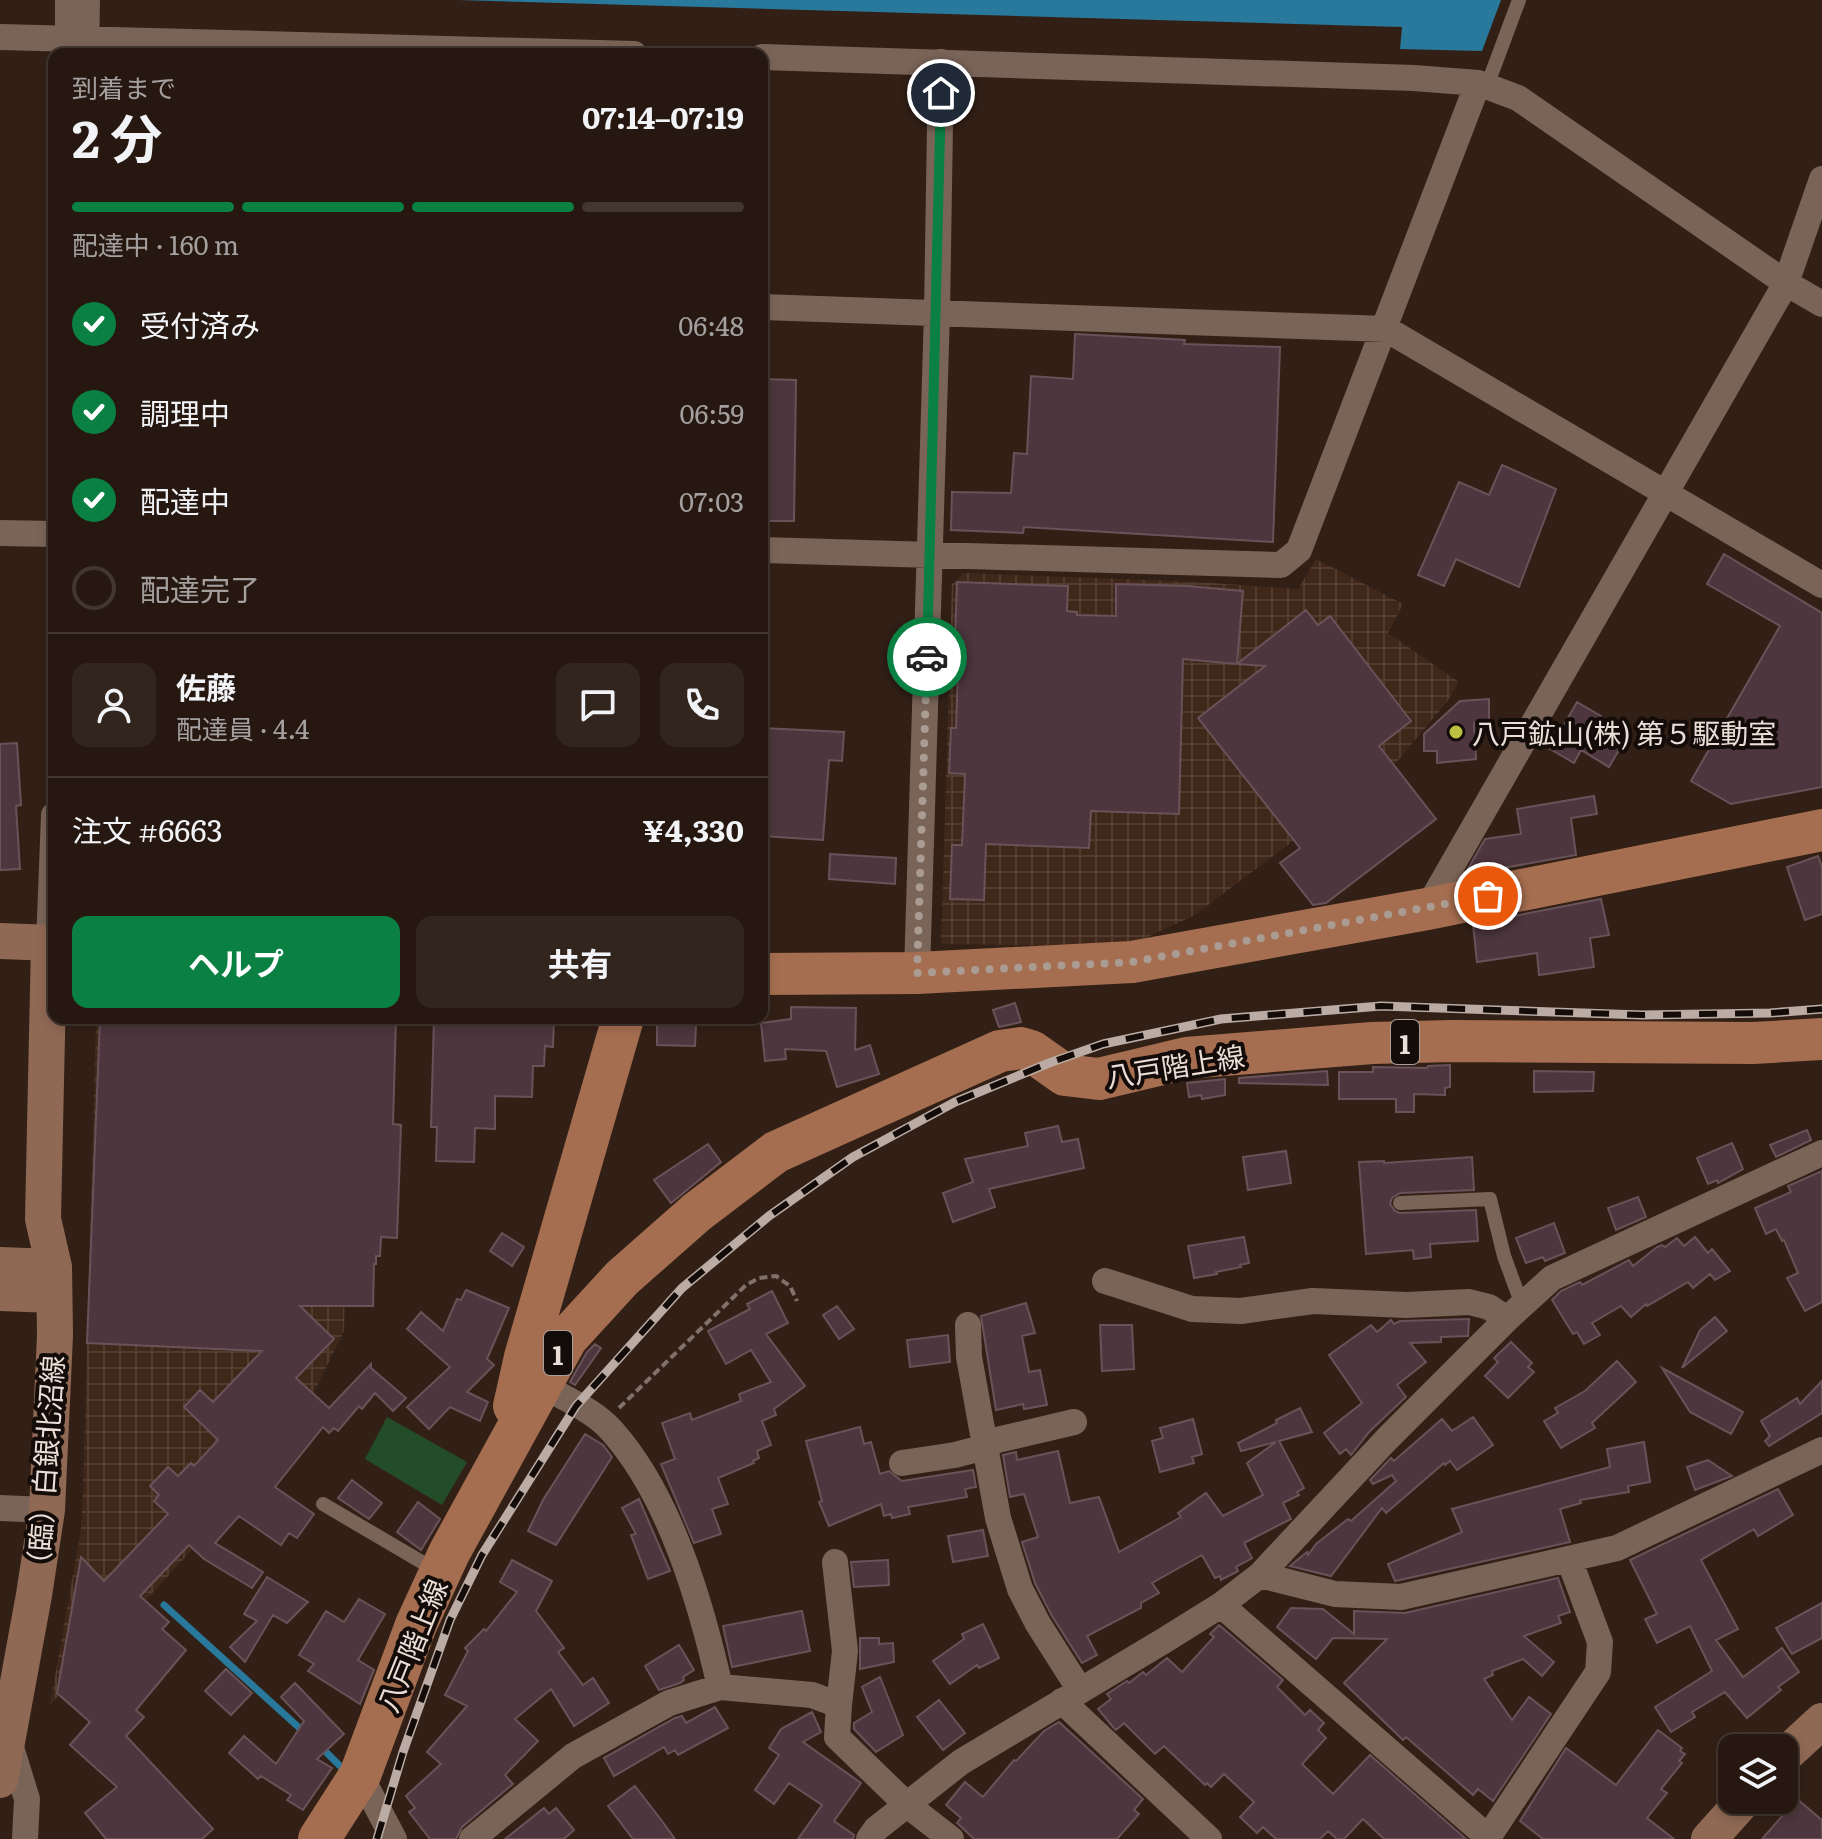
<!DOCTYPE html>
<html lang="ja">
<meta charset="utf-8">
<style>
:root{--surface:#261810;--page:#32251e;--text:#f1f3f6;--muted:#a4a09f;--line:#423730;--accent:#0b8043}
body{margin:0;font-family:Literata,"Noto Sans JP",serif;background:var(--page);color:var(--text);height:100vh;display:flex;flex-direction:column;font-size:30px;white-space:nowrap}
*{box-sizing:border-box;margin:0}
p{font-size:26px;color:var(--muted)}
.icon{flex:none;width:44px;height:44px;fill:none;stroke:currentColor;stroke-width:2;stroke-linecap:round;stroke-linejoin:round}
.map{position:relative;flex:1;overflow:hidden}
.side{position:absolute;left:48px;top:48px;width:720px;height:976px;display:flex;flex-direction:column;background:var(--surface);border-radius:16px;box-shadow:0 4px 12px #0003,0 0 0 2px var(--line)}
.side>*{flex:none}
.fabs{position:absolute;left:1718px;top:1734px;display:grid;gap:16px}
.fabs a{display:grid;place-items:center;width:80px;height:80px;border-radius:16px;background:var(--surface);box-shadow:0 4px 12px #0003,0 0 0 2px var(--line);font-size:40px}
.pin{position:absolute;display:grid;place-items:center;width:68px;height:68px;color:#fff;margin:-34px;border:4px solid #fff;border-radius:50%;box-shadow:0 2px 8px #0007}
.courier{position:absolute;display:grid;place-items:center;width:80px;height:80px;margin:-40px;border:6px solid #0b8043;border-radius:50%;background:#fff;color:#222;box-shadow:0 2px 10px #0007}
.overview em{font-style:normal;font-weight:700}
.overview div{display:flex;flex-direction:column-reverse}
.overview{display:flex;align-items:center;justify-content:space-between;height:136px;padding:0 24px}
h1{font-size:52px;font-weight:700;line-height:60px}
.bar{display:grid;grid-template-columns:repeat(4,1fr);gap:12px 8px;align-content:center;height:96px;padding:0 24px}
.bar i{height:10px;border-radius:6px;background:var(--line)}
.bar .current{background:var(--accent)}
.bar p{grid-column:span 4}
.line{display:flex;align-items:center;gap:20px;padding:0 24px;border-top:2px solid var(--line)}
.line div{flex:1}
.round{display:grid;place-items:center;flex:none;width:84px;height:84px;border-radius:16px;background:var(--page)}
ol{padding:0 24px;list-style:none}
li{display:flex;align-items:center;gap:24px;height:88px}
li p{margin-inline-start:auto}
li .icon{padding:8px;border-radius:50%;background:var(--accent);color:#fff;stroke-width:4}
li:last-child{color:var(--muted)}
li i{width:44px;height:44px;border:4px solid var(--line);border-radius:50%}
.action{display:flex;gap:16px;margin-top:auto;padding:16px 24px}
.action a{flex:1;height:92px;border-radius:16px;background:var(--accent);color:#fff;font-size:32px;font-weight:700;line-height:92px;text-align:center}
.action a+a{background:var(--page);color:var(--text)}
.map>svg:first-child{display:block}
</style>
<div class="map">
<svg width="1822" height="1839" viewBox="0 0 1822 1839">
<defs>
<pattern id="industrial-grid" width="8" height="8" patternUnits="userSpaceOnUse" patternTransform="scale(2)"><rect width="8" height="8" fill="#3f2719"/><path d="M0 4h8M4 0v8" fill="none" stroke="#523c2f"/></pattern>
</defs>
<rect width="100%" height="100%" fill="#322016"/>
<path fill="url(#industrial-grid)" d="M1316,559L1403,604L1388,633L1459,682L1447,702L1395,764L1195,915L1137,942V947L941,944L952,584L963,573L1197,582L1298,589Z
M96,1018H351L344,1331L314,1392L285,1424L297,1435L50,1705L81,1529L83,1492Z"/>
<path fill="#234d29" d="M387,1417L467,1462L442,1505L365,1459Z"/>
<path fill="#28799c" d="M458,0H1501L1482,51L1400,49L1402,27Z"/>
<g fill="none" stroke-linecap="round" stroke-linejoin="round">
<path stroke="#28799c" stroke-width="7" d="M164,1605L305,1733
M320,1746L341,1767"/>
</g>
<path fill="#4d363e" stroke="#6a5259" stroke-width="2" d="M1075,334L1185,340L1184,344L1280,347L1273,542L1024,527L1023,533L951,530L952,492L1011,493L1014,453L1027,454L1031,376L1073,379Z
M762,379L796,380L794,521H762Z
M1502,465L1556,489L1519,587L1456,559L1444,586L1418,575L1459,482L1489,495Z
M1724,554L1822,613V787L1731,804L1691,781L1780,626L1707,584Z
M957,582L1068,586L1067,611L1077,612V615L1116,616V584L1187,586L1243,591L1237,664L1183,659L1179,814L1091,811L1089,848L986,844L984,900L950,899L952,845H962L965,774L949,773L951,728H956L958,670H954Z
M1306,610L1318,625L1330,616L1411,721L1379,746L1436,819L1326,903L1313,905L1280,863L1300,848L1198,718L1265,666L1237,664Z
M1489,699V721L1474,723L1476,759L1437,763V751H1424V734L1460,701Z
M1577,702L1601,716L1597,722L1626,738L1609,767L1581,750L1574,763L1550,749Z
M762,728L844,732L842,761L829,760L823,840L762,836Z
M17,743L21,805L16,806L20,869L0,870V744Z
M1594,796L1597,814L1571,818L1576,855L1469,874L1468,869L1485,839L1521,834L1517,809Z
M830,854L896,858L895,884L829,879Z
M1818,856L1822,867V914L1805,920L1787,867Z
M1601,899L1609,935L1590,938L1594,967L1539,975L1537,953L1477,962L1473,924Z
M1015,1003L1021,1022L999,1027L993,1010Z
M791,1007L856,1008L855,1050L870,1045L879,1074L837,1087L826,1051L785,1049L786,1059L765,1061L761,1023L791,1019Z
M100,1018H396L393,1124L401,1125L397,1238L381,1237L380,1256H376V1264H374L373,1306H300L334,1339L296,1378L329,1408L371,1364V1368L406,1398L393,1411L375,1393L362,1409L359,1406L338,1431L334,1428L329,1433L323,1427L275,1487L314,1514L297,1538L289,1533L281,1545L239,1516L215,1543L263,1572L252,1588L204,1559L189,1545L140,1596L169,1622L162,1629L186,1650L136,1710L144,1717L126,1736L213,1829L202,1839H106L85,1813L117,1787L70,1745L90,1722L57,1693L81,1557L104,1581L168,1514L154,1501L159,1495L150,1486L168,1467L178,1476L191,1463L194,1466L218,1440L184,1407L200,1390L213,1402L262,1351L87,1343Z
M434,1018H554L553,1047L545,1046L544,1066H533L532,1097L495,1096V1129L475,1128L474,1162L436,1161L437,1127H431Z
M657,1023L696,1025L695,1046L657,1045Z
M1450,1065V1087L1445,1088V1095L1414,1094V1112H1396V1099H1339V1072H1373V1067L1427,1068L1428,1066Z
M1327,1071L1328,1085L1239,1083V1078Z
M1534,1071L1594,1072L1593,1091L1534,1092Z
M1225,1079V1095L1202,1099L1201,1095L1189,1097L1187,1083Z
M1058,1126L1062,1142L1078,1139L1084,1168L989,1189L995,1207L953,1222L943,1193L973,1182L965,1159L1028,1146L1025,1133Z
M1807,1130L1811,1140L1776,1157L1770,1145Z
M1732,1143L1743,1169L1718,1183L1717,1180L1708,1184L1697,1158Z
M708,1144L721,1162L671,1203L654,1180Z
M1286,1151L1291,1183L1248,1190L1243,1157Z
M1472,1157L1474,1190L1400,1193L1392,1198L1390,1204L1395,1211L1400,1213L1476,1210L1478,1241L1430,1244L1431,1257L1414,1259L1413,1250L1366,1254L1359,1162L1384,1161V1163Z
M1822,1171V1302L1805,1311L1787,1278L1798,1273L1784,1240L1782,1241L1776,1229L1766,1234L1755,1208L1791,1192L1788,1186Z
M1638,1197L1646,1217L1616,1230L1608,1208Z
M1554,1223L1565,1253L1545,1261L1543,1257L1526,1263L1516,1238Z
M502,1233L524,1247L512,1266L490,1251Z
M1244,1237L1249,1263L1240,1265L1241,1267L1216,1272L1217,1274L1194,1278L1188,1246Z
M1695,1237L1708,1253L1712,1249L1730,1271L1715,1280L1710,1274L1693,1288L1688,1282L1647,1306L1646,1304L1631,1317L1621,1306L1592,1323L1600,1335L1584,1344L1577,1332L1573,1334L1552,1300L1561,1291L1580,1282L1582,1285L1629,1260L1633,1266L1657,1247L1662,1245L1665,1247L1677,1238L1684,1246Z
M466,1290L509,1308L487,1359L494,1365L467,1392L488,1402L480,1421L450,1407L429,1429L407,1407L450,1367L407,1329L421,1312L443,1331L457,1299L461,1300Z
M772,1291L788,1323L766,1334L805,1386L774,1409L776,1415L762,1421L771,1445L757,1451L759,1458L753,1461L754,1463L718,1478L728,1504L712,1509L721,1534L694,1543L661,1464L675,1459L662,1423L690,1413L692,1420L741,1401L739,1394L771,1382L751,1350L726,1364L708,1331L750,1309L747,1304Z
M1026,1303L1035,1333L1022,1336L1029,1372L1040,1370L1047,1405L1024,1409L1023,1404L996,1410L981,1316Z
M837,1306L854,1329L839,1339L823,1315Z
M1715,1317L1727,1331L1682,1368L1700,1330Z
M1469,1319L1468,1336L1441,1337V1342L1410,1343L1426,1362L1397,1385L1406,1397L1370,1431L1351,1455L1346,1449L1340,1454L1324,1433L1362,1403L1329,1355L1371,1325L1377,1332L1391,1320L1394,1324L1400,1321Z
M1100,1325H1132L1134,1369L1102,1371Z
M948,1335L950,1362L910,1367L907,1340Z
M1511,1342L1532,1363L1528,1367L1534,1372L1508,1398L1485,1376L1498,1362L1494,1358Z
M595,1344L601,1348L575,1385L570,1382L587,1352Z
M1617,1361L1636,1382L1592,1423L1595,1428L1561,1448L1544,1421L1558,1413L1555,1408L1585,1391Z
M1662,1368L1743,1412L1731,1434L1690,1412Z
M1822,1381V1413L1769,1446L1765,1441L1770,1436L1761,1421L1797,1398L1800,1404Z
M1300,1408L1312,1432L1279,1441L1304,1488L1297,1492L1299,1495L1283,1503L1291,1519L1244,1543L1252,1558L1236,1567L1238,1571L1221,1580L1220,1576L1215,1578L1202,1555L1152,1583L1159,1593L1141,1603V1608L1087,1636L1097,1655L1082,1663L1052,1616L1035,1583L1022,1542L1038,1537L1024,1494L1010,1497L1003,1455L1016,1452L1017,1460L1058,1451L1070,1503L1099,1497L1119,1552L1181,1517L1178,1513L1206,1493L1223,1516L1263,1495L1247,1463L1276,1442L1241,1451L1238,1443L1277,1423L1276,1420Z
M1473,1417L1493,1445L1457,1470L1450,1461L1445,1465L1444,1463L1386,1513L1382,1508L1331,1576L1290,1566L1307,1552L1308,1555L1316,1544L1348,1519L1351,1521L1396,1481L1392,1475L1373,1484L1370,1480L1391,1458L1394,1461L1442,1419L1452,1431Z
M1193,1419L1202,1454L1192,1457L1194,1463L1160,1472L1152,1441L1163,1438L1160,1428Z
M860,1427L864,1444L871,1442L880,1474L889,1471L902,1481L973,1470L976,1487L965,1489L967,1497L908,1507L910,1514L892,1518L891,1514L884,1516L881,1504L829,1526L819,1502L822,1501L806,1441Z
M585,1434L603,1445L612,1457L556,1545L528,1531L543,1500Z
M1644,1442L1650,1482L1628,1486L1629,1492L1580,1500L1581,1503L1560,1509L1570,1542L1395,1581L1388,1564L1462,1532L1452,1509L1610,1467L1607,1449Z
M1708,1460L1732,1476L1695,1490L1687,1467Z
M352,1480L382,1503L369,1519L338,1498Z
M1778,1489L1793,1515L1758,1536L1754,1529L1701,1560L1738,1629L1716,1640L1743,1677L1782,1648L1799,1672L1778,1687L1781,1690L1747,1718L1725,1692L1692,1712L1695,1717L1671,1732L1655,1707L1712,1671L1690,1626L1657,1643L1645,1619L1657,1614L1630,1560Z
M639,1499L670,1571L648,1579L631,1535L636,1534L622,1508Z
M418,1502L440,1519L421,1550L397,1532Z
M983,1530L988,1556L953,1562L948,1536Z
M512,1560L552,1581L536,1611L564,1648L558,1652L583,1685L593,1678L609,1703L574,1726L551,1689L515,1719L538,1741L505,1775L513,1784L462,1827L456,1839H430L409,1812L415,1808L406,1796L441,1764L427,1752L467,1706L445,1695L468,1651L465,1648L484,1629L486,1631L517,1592L500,1582Z
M888,1560L889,1585L854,1587L851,1562Z
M267,1577L308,1602L287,1623L273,1615L245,1662L230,1647L257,1621L244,1614Z
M1558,1578L1570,1612L1558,1616L1561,1623L1524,1636L1554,1662L1542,1676L1523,1659L1492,1671L1493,1675L1484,1679L1512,1720L1529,1697L1551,1714L1493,1801L1478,1789L1473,1795L1406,1737L1403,1740L1344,1683L1387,1639L1333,1638L1316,1659L1277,1627L1291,1608L1323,1609L1354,1634V1611L1405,1613Z
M359,1599L385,1614L358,1660L374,1670L360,1704L308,1671L314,1664L299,1655L326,1611L344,1622Z
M1822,1603V1638L1792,1654L1776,1628Z
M802,1611L810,1651L732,1667L723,1626Z
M983,1624L999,1658L979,1668L977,1665L950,1684L933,1661L964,1639L962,1634Z
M1219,1625L1283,1680L1277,1687L1305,1715L1310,1710L1324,1723L1318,1730L1326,1738L1302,1764L1333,1794L1370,1755L1466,1839H1384L1363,1819L1344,1839H1337L1328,1831L1320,1839H1276L1263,1827L1257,1833L1240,1817L1254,1802L1224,1774L1211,1787L1207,1783L1205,1785L1164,1746L1155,1754L1124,1723L1116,1730L1113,1727L1098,1709L1111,1699L1107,1694L1127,1681L1129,1683L1143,1672L1146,1675L1167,1658L1182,1672L1214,1637L1210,1634Z
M860,1638H879V1644L893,1643L894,1662L860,1669Z
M679,1645L694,1670L683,1677L684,1680L680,1683L659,1690L645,1666Z
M226,1669L252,1693L231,1715L205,1691Z
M880,1677L903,1735L876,1752L854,1729V1723L872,1712L862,1687Z
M295,1683L344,1734L317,1759L332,1768L303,1810L287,1800L291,1795L261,1776L258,1779L229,1753L244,1736L276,1764L304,1721L281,1697Z
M939,1700L965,1733L943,1750L917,1717Z
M715,1707L728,1728L678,1755L675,1750L668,1754L664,1747L614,1776L604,1758L675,1718L682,1716L686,1723Z
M812,1712L821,1732L803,1742L861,1783L834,1821L854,1835L853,1839H798L822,1805L789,1783L774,1804L755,1790L779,1755L769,1748L781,1729Z
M1059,1722L1143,1799L1134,1810L1139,1814L1117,1839H974L957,1823L961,1818L946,1805L965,1782L983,1797L1014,1760L1016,1761L1044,1731Z
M1658,1730L1682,1748L1680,1751L1685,1754L1679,1761L1682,1763L1661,1789L1667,1793L1647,1818L1674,1839H1543L1520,1821L1566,1748L1616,1785Z
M635,1786L662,1821L675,1839H633L608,1806Z
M1797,1799L1822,1820V1839H1762Z
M544,1808L549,1814L556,1808L574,1830L564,1839H505Z"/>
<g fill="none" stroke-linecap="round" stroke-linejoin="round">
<path stroke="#817168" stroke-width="4" stroke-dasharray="8 4" stroke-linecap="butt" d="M619,1408L746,1285L759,1278L776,1276L790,1286L797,1301"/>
<path stroke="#7a6458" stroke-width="14" d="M1487,86L1519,0
M1400,1203L1490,1199L1504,1256L1522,1305
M323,1504L437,1571"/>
<path stroke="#7a6458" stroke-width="26" d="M0,37L634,54
M86,52L87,0
M68,54V0
M762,57L1414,78L1478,83L1518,98L1786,283L1822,304
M762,307L1386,329L1822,585
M0,533L54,534
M762,550L1281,565L1299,550L1478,83
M1427,909L1786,283L1822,179
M49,943L54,815
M917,973L937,312L941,62
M1105,1281L1192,1309L1241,1311L1313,1301L1406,1305L1469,1302L1489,1307L1507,1319
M968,1325L969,1357L998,1518L1020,1589L1038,1624L1080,1690
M540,1384C563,1398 594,1410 612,1431C670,1496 701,1603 720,1687
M902,1463L955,1455L985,1447L997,1440L1074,1422
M0,1508L47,1510
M835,1562L845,1651L839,1705
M1260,1575L1335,1594L1401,1597L1617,1548L1822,1450
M1221,1605L1490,1839
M1062,1701L1209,1839
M9,1741L27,1799L25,1839
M360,1775L394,1839
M472,1839L573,1756L669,1703L720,1687L812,1695L839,1705L837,1737L906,1804L951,1839
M869,1839L876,1829L961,1762L1165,1640L1221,1605L1260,1575L1387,1439L1507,1319L1552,1278L1822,1153
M1487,1839L1598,1672L1600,1642L1569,1559"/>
<path stroke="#906954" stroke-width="36" d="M0,941L54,943
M0,1265L54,1267
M0,1293L54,1295
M1784,1756L1822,1721
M0,1780L34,1595L47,1510L55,1335L54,1267L43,1219L49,943
M1709,1839L1744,1800"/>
<path stroke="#a66e50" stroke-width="42" d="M762,974L917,973L1132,962L1427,909L1822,830
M514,1406L525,1357L623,1018
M319,1839L360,1775L416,1625L449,1553L567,1338L622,1278L697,1212L776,1152L1000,1051L1021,1048L1031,1051L1065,1075L1099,1079L1187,1058L1372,1043L1452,1041L1753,1043L1822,1039"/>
<defs>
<path id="rail" d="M377,1839L403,1752L450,1620L482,1555L576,1406L682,1288L769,1216L853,1157L955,1102L1049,1063L1103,1044L1221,1019L1381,1006L1642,1015L1770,1013L1822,1009"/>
</defs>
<use href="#rail" stroke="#baaca4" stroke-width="9"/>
<use href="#rail" stroke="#140c08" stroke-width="6" stroke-dasharray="18" stroke-linecap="butt"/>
</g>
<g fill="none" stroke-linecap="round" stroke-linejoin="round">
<path stroke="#aa9c93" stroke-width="8" stroke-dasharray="0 14.4" d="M927,657L917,973L1132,962L1488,896"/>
<path stroke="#0b8043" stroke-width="10" d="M927,657L941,93"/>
</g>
<circle fill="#bdbf43" stroke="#140c08" stroke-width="3" cx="1456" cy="732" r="8"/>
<g text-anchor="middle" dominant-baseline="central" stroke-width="8" stroke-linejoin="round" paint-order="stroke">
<g fill="#140c08" stroke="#aa9f99" stroke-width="2">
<rect x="1391" y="1020" width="28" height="44" rx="6"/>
<rect x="544" y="1331" width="28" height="44" rx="6"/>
</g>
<g font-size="26" font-weight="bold" fill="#ebded7">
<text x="1405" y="1042">1</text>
<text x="558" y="1353">1</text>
</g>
<g font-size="28" fill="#ebded7" stroke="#140c08" text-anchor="start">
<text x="1472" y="732">八戸鉱山(株) 第５駆動室</text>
</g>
<g font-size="28" fill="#ebded7" stroke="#140c08">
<text transform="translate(1175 1065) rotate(-9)">八戸階上線</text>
<text transform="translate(44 1467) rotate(-86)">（臨）白銀北沼線</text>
<text transform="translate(411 1645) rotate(-68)">八戸階上線</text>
</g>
</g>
</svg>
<div class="fabs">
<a><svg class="icon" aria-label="layers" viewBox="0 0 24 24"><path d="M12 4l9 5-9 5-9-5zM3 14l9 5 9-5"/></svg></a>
</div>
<div class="pin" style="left:1488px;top:896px;background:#ea580c"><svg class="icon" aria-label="bag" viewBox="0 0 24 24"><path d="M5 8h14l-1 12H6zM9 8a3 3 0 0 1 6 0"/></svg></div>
<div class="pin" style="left:941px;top:93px;background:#1f2937"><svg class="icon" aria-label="home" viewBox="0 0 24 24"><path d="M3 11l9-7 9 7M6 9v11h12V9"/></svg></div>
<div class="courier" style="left:927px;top:657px"><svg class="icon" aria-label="car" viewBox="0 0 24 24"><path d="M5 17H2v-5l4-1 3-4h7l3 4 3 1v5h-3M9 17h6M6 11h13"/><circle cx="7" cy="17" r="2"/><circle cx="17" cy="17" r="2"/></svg></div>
<section class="side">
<div class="overview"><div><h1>2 分</h1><p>到着まで</p></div><em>07:14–07:19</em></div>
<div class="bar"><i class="current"></i><i class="current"></i><i class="current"></i><i></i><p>配達中 · 160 m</p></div>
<ol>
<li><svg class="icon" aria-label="check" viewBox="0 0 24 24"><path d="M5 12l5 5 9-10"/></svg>受付済み<p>06:48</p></li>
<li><svg class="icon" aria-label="check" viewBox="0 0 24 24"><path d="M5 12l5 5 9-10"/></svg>調理中<p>06:59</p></li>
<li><svg class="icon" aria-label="check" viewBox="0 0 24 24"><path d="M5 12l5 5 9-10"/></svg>配達中<p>07:03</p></li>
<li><i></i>配達完了</li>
</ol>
<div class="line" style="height:144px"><a class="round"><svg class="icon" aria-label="person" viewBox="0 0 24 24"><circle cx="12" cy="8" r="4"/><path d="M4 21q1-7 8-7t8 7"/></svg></a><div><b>佐藤</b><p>配達員 · 4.4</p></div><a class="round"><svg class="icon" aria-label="chat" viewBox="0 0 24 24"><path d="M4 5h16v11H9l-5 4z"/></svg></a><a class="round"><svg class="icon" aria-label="phone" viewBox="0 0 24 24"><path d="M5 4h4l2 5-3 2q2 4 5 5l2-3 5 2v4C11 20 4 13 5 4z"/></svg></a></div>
<div class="line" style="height:104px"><div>注文 #6663</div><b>¥4,330</b></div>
<div class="action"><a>ヘルプ</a><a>共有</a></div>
</section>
</div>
